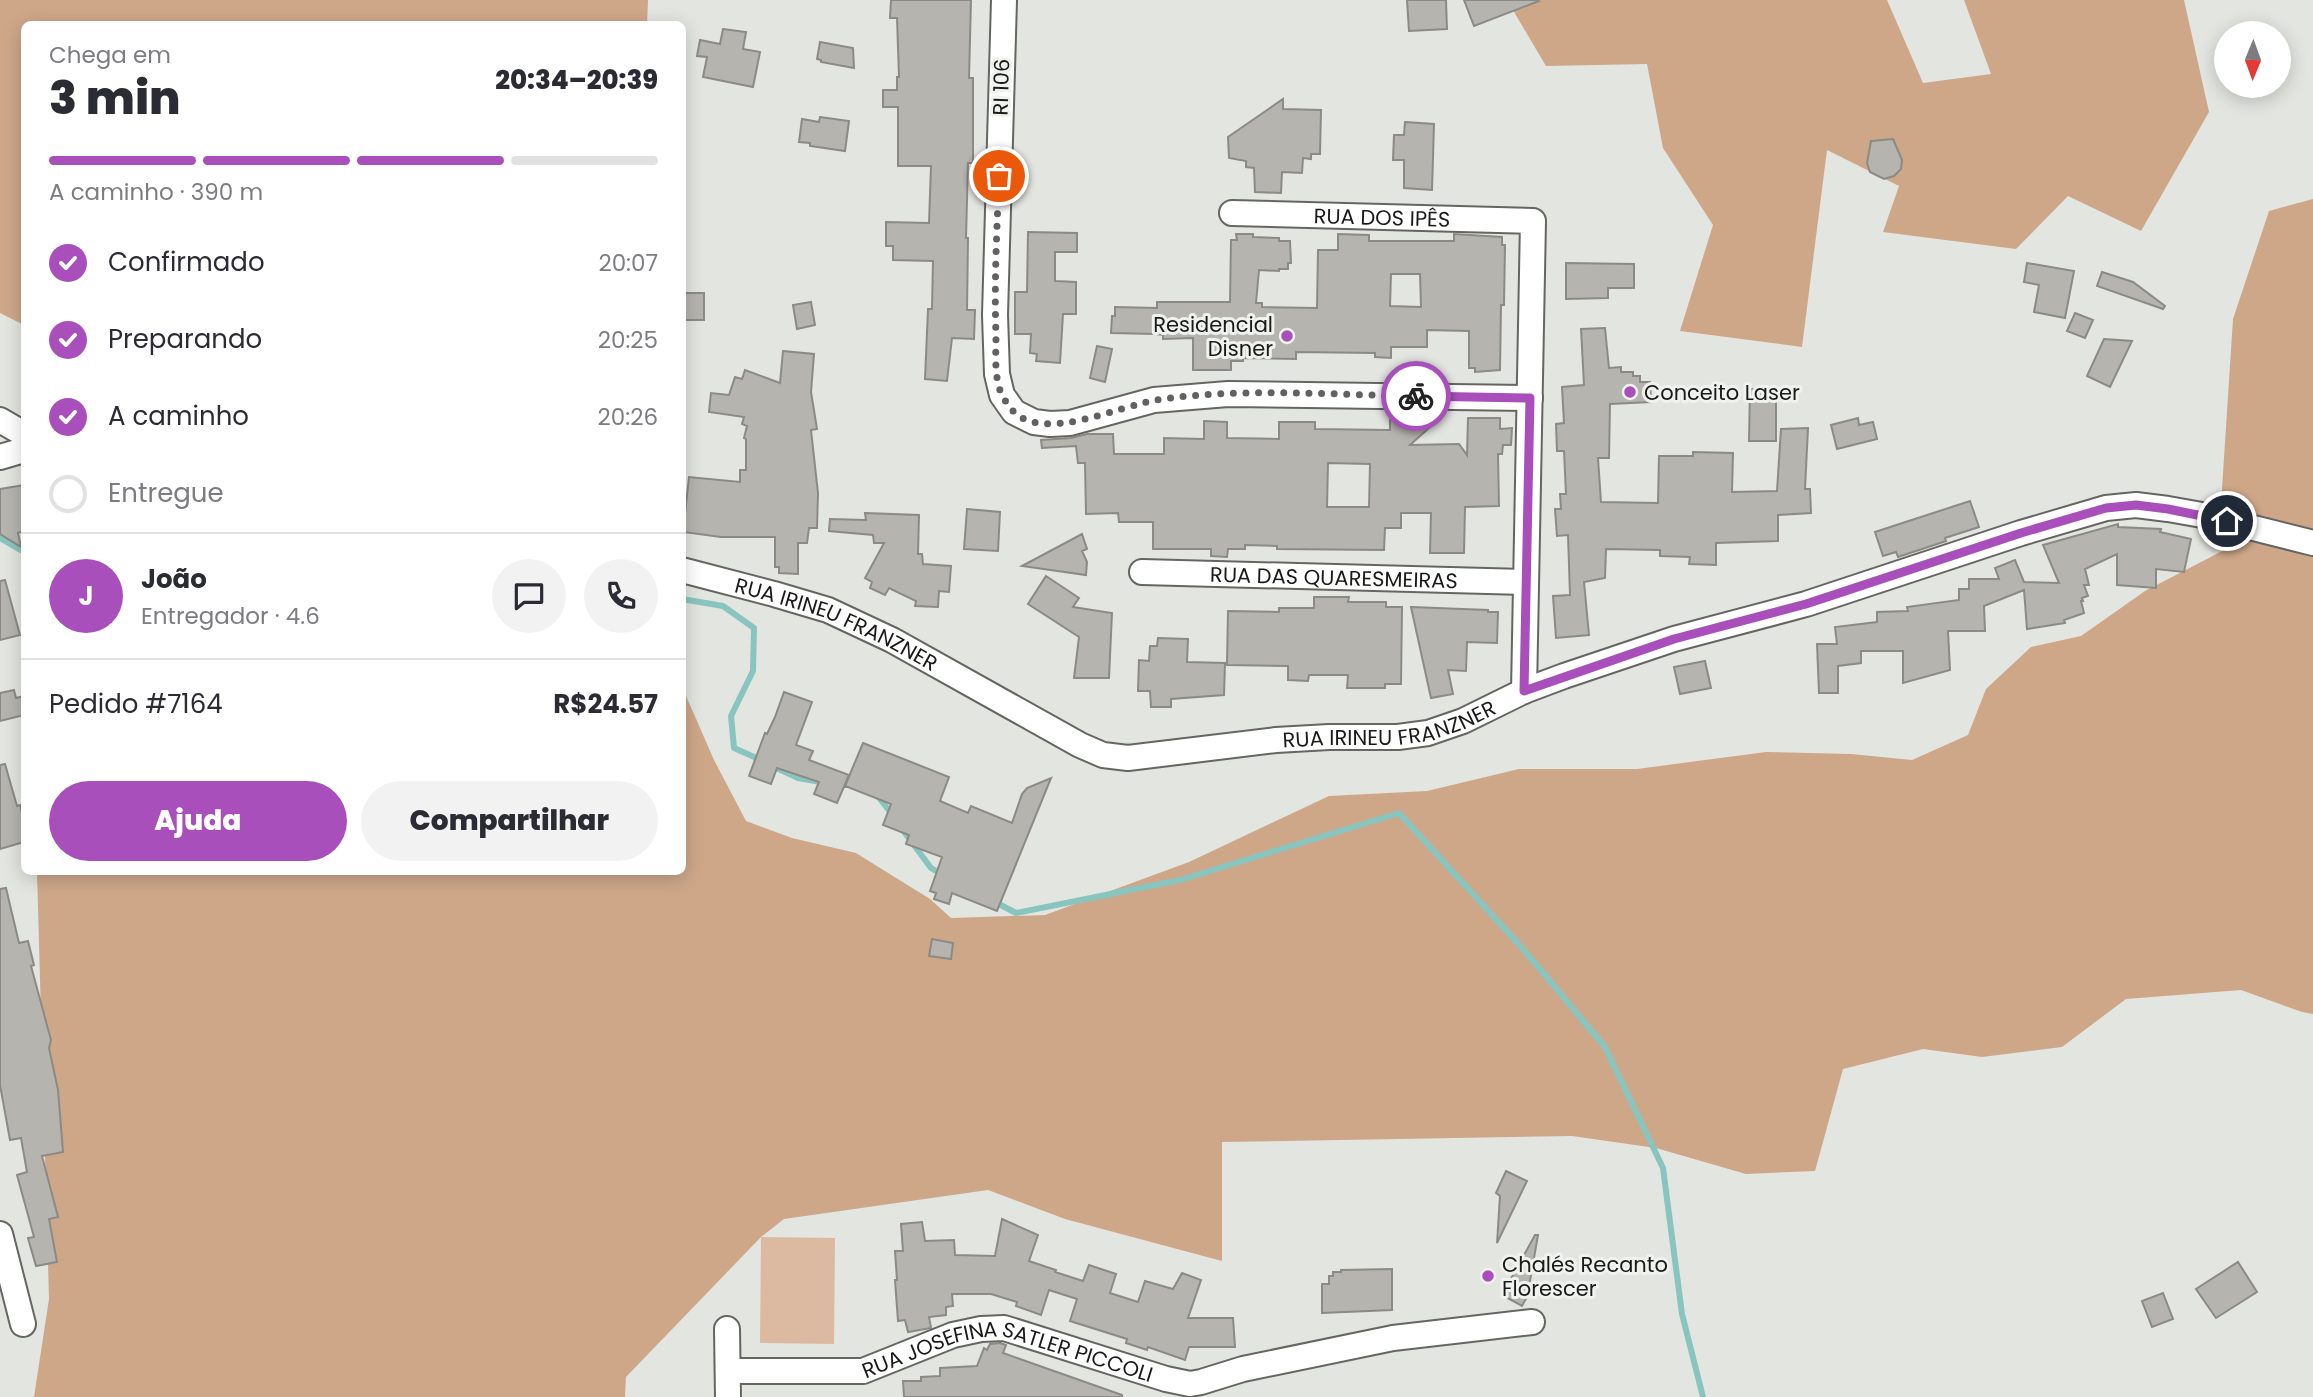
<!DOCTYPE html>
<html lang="pt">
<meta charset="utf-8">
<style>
:root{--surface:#fff;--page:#f2f2f3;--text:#2b2b33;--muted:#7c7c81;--line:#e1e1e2;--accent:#a84fbb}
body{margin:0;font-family:Poppins,sans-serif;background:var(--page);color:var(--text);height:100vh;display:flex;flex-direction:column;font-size:26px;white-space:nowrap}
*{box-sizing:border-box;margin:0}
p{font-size:23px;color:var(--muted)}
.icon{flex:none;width:38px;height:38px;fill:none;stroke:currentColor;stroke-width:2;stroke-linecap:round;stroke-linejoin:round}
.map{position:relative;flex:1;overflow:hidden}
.sheet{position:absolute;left:21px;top:21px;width:665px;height:854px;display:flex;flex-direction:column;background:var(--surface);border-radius:10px;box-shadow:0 4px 18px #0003}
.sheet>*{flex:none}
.needle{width:46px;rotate:181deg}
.fabs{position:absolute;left:2214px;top:21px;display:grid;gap:14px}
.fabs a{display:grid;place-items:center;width:77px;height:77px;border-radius:50%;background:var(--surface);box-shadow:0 4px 18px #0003;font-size:35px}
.pin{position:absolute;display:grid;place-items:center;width:60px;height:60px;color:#fff;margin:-30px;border:4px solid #fff;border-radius:50%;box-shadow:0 2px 7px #0007}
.courier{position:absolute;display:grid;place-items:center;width:70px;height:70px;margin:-35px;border:5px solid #a84fbb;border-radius:50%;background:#fff;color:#222;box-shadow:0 2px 9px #0007}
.headline em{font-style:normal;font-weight:800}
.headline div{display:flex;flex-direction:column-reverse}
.headline{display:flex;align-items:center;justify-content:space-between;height:119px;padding:0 28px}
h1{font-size:46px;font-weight:800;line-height:52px}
.bar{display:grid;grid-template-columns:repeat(4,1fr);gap:10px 7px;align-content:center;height:84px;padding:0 28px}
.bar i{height:9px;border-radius:5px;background:var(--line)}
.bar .active{background:var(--accent)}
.bar p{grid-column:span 4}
.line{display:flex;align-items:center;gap:18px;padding:0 28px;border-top:2px solid var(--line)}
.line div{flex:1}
.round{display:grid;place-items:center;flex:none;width:74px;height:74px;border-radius:37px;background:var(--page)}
ol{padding:0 28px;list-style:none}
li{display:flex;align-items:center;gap:21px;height:77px}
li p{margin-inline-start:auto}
li .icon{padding:7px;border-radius:50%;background:var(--accent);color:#fff;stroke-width:4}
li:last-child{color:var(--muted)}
li i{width:38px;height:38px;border:4px solid var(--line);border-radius:50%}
.action{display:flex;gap:14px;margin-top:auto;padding:14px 28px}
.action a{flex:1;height:80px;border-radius:42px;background:var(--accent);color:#fff;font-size:28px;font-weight:800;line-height:80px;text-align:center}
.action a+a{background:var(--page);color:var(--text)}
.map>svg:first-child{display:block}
</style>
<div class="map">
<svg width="2313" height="1397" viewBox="0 0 2313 1397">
<rect width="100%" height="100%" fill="#e3e5e0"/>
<path fill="#dcbaa1" d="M761,1237L835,1238L834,1344L760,1343Z"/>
<path fill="#cea789" d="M0,0H648L647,24H24V325L0,313Z
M1507,0H1887L1923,83L1991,74L1964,0H2184L2209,112L2141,231L2068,196L2016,249L1883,232L1899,186L1827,150L1802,347L1680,331L1713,225L1663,148L1647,64L1546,66Z
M2313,199V1014L2302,1012L2241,990L2126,999L2062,1047L1982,1057L1923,1049L1843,1069L1815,1171L1746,1174L1656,1148L1572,1136L1222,1142V1261L1065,1219L988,1190L784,1219L761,1237L626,1377L625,1397H34L49,1299L37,872H682L683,689L714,760L746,821L792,838L856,853L930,899L951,918L1045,915L1189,862L1329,796L1427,791L1519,769H1637L1766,752L1851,754L1912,760L1968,735L1986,689L2031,647L2081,636L2145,591L2261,531L2253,516L2221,504L2233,319L2269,211Z"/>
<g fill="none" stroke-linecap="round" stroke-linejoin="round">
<path stroke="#89c5bf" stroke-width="6" d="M0,538L24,552
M682,599L723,606L754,628L753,671L731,716L734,748L761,760
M770,765L798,778L826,783
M877,795L894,817
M902,829L931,868L943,875
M993,901L1016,913L1180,880L1399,813L1524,950L1605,1047L1663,1168L1682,1314L1703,1397"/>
</g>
<path fill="#b6b4af" stroke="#8c8a86" stroke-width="2" fill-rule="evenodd" d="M891,0H971L969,78H973V163H968L966,238H968L967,310H975L974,339L952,338L947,381L925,379L928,309H932L933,261L893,260V246H886V222L929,223L931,166H898V107H883V90H897V77H899L897,18H890Z
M1407,0H1446L1447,29L1409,31Z
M1464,0H1538L1539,1L1474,26Z
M723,29L746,32L743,49L760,52L753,87L703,77L707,57L697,56L700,40L720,44Z
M820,42L853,48L854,68L821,62V60L817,59Z
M1283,99V109L1321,110L1320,154H1311V159L1303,158L1302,173L1282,172L1281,193L1255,192L1254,168L1246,167V161L1229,158L1228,137Z
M820,117L849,121L845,151L810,146V143L799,142L802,119L819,122Z
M1405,122L1434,124L1432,190L1404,188V160H1393L1394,135H1404Z
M1893,139L1902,160L1901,169L1894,176L1884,179L1870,172L1867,163L1871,141Z
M1028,232L1077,233V252H1055V281L1076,282V314H1063L1060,363L1036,361L1037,354L1030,353L1031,334H1015V292H1027Z
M1236,234H1253V237L1279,238V241H1290L1291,263H1288V269H1279V271L1259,270L1256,303H1262V307L1317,308L1318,250H1338V234L1369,235V241H1454V234L1502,237V245H1505L1504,305H1501L1500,370L1475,372V368H1469V331L1427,330V347H1391V358L1375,357V353L1296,352V359L1243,358V361H1231V370H1193V338L1163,339V335L1156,334L1111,333L1112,316H1115V307L1157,308V302H1230L1231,240H1237ZM1391,274H1420L1421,307L1390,306Z
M1566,263L1634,264V288H1608V298L1566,299Z
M2027,263L2074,271L2065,318L2034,312L2039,285L2024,282Z
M2102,272L2133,282L2165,306L2163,309L2097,286Z
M682,293H704V320H682Z
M811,302L815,325L797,329L793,305Z
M2075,313L2093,320L2085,338L2067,331Z
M1605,328L1609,368L1621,367V372H1633V376H1640V382H1650L1651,402L1610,404L1609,458H1598L1601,502L1658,503L1659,456H1693V452L1733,453L1732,492L1777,491L1781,429L1808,428L1805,489H1810L1811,513L1778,515V541L1716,543V565L1689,564L1690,557L1660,556V550L1606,549L1605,578L1584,582L1589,635L1556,638L1553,596L1570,595L1568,535L1557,536L1555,509H1561L1560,494H1566L1564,451H1557L1556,424L1564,423L1562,387L1584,385L1581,329Z
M2104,339L2132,341L2110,387L2087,376Z
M1097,346L1112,349L1105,382L1090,378Z
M783,351L814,354L811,392L817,429L811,430L818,493L817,528H809L807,543H798V574L779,573V567H775V537H721L683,532L689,477L740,482V470H746V439L744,438L747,426L742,424L744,417L709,412L711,393L729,395L735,377L742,379L745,370L780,383Z
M1750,389L1776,390V441H1749Z
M1468,418H1500V429L1512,428L1511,445H1503L1502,454H1498L1499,506L1465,507L1464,553H1430L1431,513H1401V528H1385L1384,550L1277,549V546L1245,545V549H1228L1227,557L1211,556V549H1153V522H1119L1118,513L1086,514L1085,463H1078L1076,446L1042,448L1041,440L1071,438L1087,434H1113L1114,454H1164V438L1204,439V421L1227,422V438L1279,439V422H1315V429L1390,430V420L1393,419L1438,420L1410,445L1459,444L1467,455ZM1328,463L1370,464L1369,507H1327Z
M1858,418L1859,425L1873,422L1877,439L1837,449L1831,425Z
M24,485V531L18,533L21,547L0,534V489Z
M1970,501L1979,527L1945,538L1946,541L1898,557L1896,552L1883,556L1875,532Z
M967,509L1000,512L998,551L964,549Z
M865,513L919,515L918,554H922L923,564L951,566L949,592L939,591L938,607L915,606L916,601L889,588L885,595L870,588L872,582L865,578L884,543H874L873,535L829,531L830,519L866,520Z
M2118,524V527L2161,529L2160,532L2191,539L2184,572L2156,569V588L2117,585V554L2085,569L2089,585H2084L2088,596L2082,598L2083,601H2081L2084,613L2064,620L2065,623L2027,629L2024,590L1984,606L1985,631H1948L1950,670L1903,683V651H1861V663L1838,666V693H1819L1817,644H1837L1835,627L1877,622V612L1908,611L1907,607L1959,600V589H1969V579H1999L1995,568L2015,560L2024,582L2059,583L2043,545Z
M1082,534L1087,549L1082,551L1087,562L1086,575L1022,566Z
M1046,576L1079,598L1073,607L1112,613L1109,678H1074L1079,637L1028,604Z
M5,580L20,635L0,640V581Z
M1314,597H1349L1348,602H1386V607H1402L1401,684H1385V688H1347L1348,675H1309L1308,681L1288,680V666L1227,665L1228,611L1279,612V608H1314Z
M1411,607L1488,610V612H1498L1497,643L1467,642L1466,671L1448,670L1453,694L1431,698Z
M1158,638L1188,639L1187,662L1225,663L1224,695L1171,699V707H1151L1150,691H1138L1139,660L1149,661L1150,646H1157Z
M1705,661L1711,688L1680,694L1674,667Z
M14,690L16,698L24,696V715L0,721V693Z
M784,692L812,702L796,745L813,751L809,760L849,775L837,803L814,794L819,782L777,768L771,784L749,776L765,733L767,734L775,717Z
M863,743L949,777L940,801L968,813L971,806L1012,823L1022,794L1027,788L1051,778L997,911L952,893L949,904L934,899L936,893L930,891L942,857L906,844L909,835L883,825L891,804L845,786Z
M5,764L17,806L20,805L24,821V842L0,849V765Z
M6,888L19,943L28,941L34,965L31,966L51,1040L49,1048L58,1090L63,1152L42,1156L58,1217L49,1219L57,1262L36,1266L28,1238L34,1237L17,1175L27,1172L21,1138L10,1140L0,1085V889Z
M932,939L953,943L951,959L929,956Z
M1506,1171L1527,1181L1497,1243L1500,1196L1496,1193Z
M1002,1219L1038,1235L1029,1261L1056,1270L1055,1272L1083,1281L1089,1265L1116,1274L1110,1293L1138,1302L1145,1281L1173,1289L1182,1273L1201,1280L1188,1318H1233L1235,1347H1189L1185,1360L1148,1347L1147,1350L1126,1343L1127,1339L1070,1321L1077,1299L1049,1290L1041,1315L1016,1306L1017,1302L991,1294H952L953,1306L946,1307V1315L929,1317L931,1328L908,1332L905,1320L898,1321L895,1280H897L895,1251H903L901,1224L922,1222L925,1241L954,1240L955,1255L995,1256Z
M1535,1235H1538L1530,1281L1534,1284L1522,1306L1502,1295Z
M2238,1262L2257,1292L2216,1318L2196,1289Z
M1392,1269V1310L1322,1313V1284H1329V1276H1333V1272H1341V1270Z
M2163,1293L2173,1319L2152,1327L2142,1301Z
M1000,1343L1006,1345L1003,1353L1122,1395V1397H904L903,1381H921V1377L940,1376V1368L977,1366L984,1348L987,1350L990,1344Z"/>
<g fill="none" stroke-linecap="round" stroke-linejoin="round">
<defs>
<g id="minor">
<path d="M1004,0L995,315L997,374L1002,395L1014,412L1034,422L1050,424L1070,423L1154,400L1228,394L1530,398"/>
<path id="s1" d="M1232,213L1533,221L1524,691"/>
<path d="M0,420L24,434"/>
<path d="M0,457L24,450"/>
<path id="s2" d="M682,570L774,594L828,610L892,640L1080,745L1103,755L1128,758L1276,740L1329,737H1398L1428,733L1463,721L1524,691L1564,676L1674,639L1806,604L2021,533L2106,508L2136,505L2168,509L2202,515L2313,543"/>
<path id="s3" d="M1142,572L1525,582"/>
<path d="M0,1234L23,1324"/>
<path d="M727,1329L728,1397"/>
<path id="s4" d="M728,1371H863L953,1335L981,1329L1004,1328L1166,1379L1190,1384L1201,1382L1243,1369L1393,1338L1532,1322"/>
</g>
</defs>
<use href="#minor" stroke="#656662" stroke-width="28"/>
<use href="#minor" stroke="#fff" stroke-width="24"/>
</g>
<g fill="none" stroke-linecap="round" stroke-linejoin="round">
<path stroke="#60625f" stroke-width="7" stroke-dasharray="0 12.6" d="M999,176C997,229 994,282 996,335C996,354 994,375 1001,393C1004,399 1009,407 1013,411C1044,443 1119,406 1156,400C1241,387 1330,395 1416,396"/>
<path stroke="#a84fbb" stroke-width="9" d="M1416,396L1530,398L1524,691L1674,639L1806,604L2021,533L2106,508L2136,505L2168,509L2227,521"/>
</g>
<g fill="#a84fbb" stroke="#f0f2ed" stroke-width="2.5">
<circle cx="1287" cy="336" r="7"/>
<circle cx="1630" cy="392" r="7"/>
<circle cx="1488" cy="1276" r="7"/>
</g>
<g text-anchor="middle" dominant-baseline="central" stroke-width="6" stroke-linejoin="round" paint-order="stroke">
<g font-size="21" fill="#1a1b19" stroke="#f0f2ed">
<text transform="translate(1001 87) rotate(-88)">RI 106</text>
<text stroke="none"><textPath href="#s1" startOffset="150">RUA DOS IPÊS</textPath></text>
<text stroke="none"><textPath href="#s3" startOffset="192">RUA DAS QUARESMEIRAS</textPath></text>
<text stroke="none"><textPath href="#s2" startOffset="164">RUA IRINEU FRANZNER</textPath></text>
<text stroke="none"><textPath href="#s2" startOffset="752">RUA IRINEU FRANZNER</textPath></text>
<text stroke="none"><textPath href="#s4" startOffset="287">RUA JOSEFINA SATLER PICCOLI</textPath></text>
</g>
<g font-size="21" fill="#1a1b19" stroke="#f0f2ed" text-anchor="start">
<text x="1273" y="324" text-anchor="end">Residencial<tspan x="1273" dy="24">Disner</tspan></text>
<text x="1644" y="392">Conceito Laser</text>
<text x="1502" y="1264">Chalés Recanto<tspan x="1502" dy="24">Florescer</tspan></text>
</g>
</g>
</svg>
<div class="fabs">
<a><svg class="needle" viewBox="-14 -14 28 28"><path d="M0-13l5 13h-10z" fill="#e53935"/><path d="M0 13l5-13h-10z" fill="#7c7c81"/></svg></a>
</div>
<div class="pin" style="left:999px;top:176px;background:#ea580c"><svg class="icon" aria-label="bag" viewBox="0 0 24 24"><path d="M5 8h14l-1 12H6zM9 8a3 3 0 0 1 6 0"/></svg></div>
<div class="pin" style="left:2227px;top:521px;background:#1f2937"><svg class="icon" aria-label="home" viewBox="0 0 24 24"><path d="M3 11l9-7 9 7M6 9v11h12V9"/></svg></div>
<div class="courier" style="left:1416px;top:396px"><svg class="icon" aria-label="bike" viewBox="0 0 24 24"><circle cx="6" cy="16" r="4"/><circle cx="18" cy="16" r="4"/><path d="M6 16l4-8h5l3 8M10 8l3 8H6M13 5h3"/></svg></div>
<section class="sheet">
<div class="headline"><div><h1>3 min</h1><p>Chega em</p></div><em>20:34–20:39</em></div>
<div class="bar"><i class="active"></i><i class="active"></i><i class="active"></i><i></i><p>A caminho · 390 m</p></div>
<ol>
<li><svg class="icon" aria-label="check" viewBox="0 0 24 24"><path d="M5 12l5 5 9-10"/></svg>Confirmado<p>20:07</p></li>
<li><svg class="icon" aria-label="check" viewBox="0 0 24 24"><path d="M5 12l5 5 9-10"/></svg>Preparando<p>20:25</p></li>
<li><svg class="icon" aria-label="check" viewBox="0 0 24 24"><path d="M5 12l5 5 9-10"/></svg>A caminho<p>20:26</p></li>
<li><i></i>Entregue</li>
</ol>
<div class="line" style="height:126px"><b class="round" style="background:var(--accent);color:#fff">J</b><div><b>João</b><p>Entregador · 4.6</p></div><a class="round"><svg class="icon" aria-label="chat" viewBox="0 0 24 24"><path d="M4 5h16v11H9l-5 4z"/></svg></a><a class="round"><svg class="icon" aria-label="phone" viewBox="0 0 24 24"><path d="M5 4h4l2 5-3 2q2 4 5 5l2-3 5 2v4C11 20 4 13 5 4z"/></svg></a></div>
<div class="line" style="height:91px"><div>Pedido #7164</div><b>R$24.57</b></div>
<div class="action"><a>Ajuda</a><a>Compartilhar</a></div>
</section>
</div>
